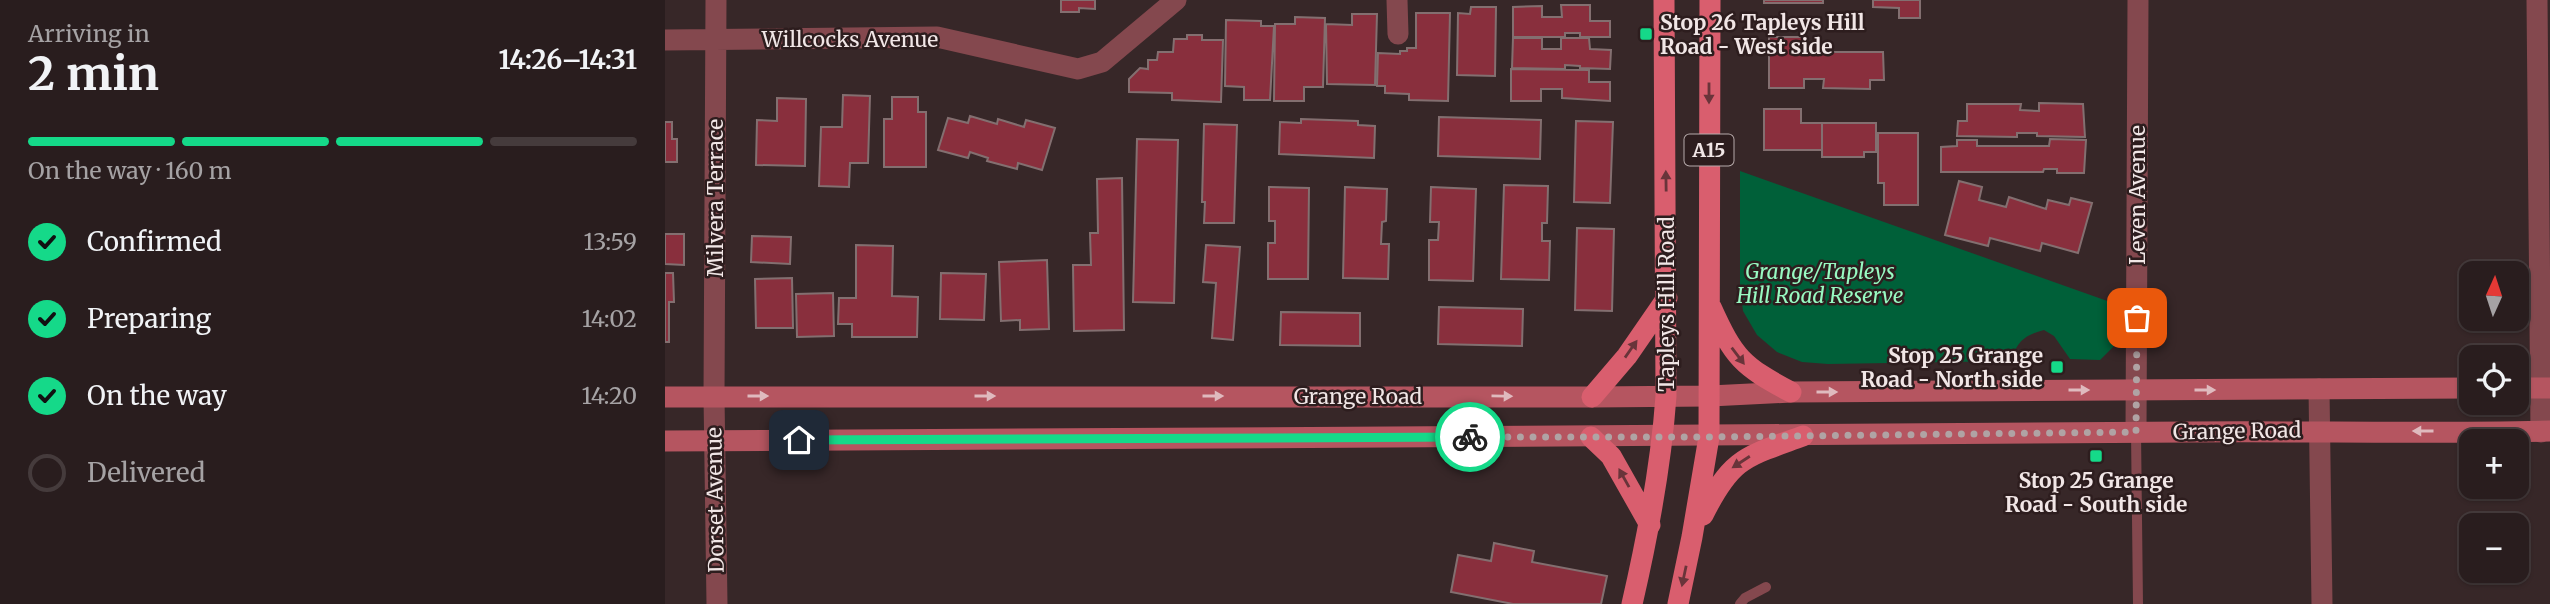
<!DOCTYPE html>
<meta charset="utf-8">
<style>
:root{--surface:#291d1e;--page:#352a2b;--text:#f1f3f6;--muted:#a5a2a4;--line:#453b3c;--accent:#15d989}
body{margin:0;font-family:Merriweather,serif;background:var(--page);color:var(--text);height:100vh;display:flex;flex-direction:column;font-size:26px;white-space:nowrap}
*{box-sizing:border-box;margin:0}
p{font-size:23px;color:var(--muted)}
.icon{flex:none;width:38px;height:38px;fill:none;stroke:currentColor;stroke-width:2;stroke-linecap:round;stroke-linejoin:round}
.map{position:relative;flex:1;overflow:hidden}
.drawer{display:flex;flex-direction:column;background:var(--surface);width:665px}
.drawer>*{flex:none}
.needle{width:46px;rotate:3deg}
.controls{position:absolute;left:1794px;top:261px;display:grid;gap:14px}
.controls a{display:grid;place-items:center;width:70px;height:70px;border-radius:14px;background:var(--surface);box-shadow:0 2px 5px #0004,0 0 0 2px var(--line);font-size:35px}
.pin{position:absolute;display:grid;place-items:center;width:60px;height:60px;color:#fff;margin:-30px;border-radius:14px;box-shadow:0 4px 10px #0006}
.courier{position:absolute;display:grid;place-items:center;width:70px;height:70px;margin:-35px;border:5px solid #15d989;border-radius:50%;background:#fff;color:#222;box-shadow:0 2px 9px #0007}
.overview em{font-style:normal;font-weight:700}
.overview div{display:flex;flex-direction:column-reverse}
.overview{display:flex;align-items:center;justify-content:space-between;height:119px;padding:0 28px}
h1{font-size:46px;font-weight:700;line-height:52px}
.bar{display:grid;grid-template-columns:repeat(4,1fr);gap:10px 7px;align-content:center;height:84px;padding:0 28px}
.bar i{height:9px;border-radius:5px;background:var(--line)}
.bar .selected{background:var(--accent)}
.bar p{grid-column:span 4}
ol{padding:0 28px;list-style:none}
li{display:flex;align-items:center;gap:21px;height:77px}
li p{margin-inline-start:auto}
li .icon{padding:7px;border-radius:50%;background:var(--accent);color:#111;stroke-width:4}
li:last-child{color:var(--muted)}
li i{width:38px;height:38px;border:4px solid var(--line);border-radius:50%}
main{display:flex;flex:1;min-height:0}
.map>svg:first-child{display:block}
</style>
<main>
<section class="drawer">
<div class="overview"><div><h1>2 min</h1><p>Arriving in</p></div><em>14:26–14:31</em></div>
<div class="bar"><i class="selected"></i><i class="selected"></i><i class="selected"></i><i></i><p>On the way · 160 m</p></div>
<ol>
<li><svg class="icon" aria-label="check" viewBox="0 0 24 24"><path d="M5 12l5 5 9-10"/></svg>Confirmed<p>13:59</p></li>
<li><svg class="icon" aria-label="check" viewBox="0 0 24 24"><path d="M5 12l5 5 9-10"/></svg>Preparing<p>14:02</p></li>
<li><svg class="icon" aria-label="check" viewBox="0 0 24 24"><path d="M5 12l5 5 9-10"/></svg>On the way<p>14:20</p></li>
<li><i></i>Delivered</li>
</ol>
</section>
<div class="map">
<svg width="1885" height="604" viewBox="0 0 1885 604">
<rect width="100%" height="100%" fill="#372728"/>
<path fill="#006039" d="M1075,171L1448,303L1449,346L1435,360L1405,359L1389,336L1379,330C1357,336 1354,341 1345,361L1163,364L1137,362L1112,352L1092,335L1078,311L1075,287Z"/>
<path fill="#892f3d" stroke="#836f70" stroke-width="2" d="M396,0H430V9L414,8V12H396Z
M1099,0H1158V3H1099Z
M1208,0H1255V18H1234V8L1208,7Z
M896,5H925V21H945V37H915V33H900V37H848V7L877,6V17H897Z
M806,7H831L830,76L792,75L793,13L805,14Z
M751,13H785L783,101L744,100V94L720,93V86H712L713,53L735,54V51H742V48H751Z
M687,14H712L710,85L662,84L661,24L687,25Z
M630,17L660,18L658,87H639V101H609L610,24H630Z
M561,20L596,21V26H609L605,100H579V87L560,86Z
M522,35H537V40H558L556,102L507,100V93L464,92V79L475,68L483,69V60H492L493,52H508L509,39H522Z
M1104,37H1140V52H1218L1219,80H1205V89L1158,88L1159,79H1139V88H1104Z
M848,38H877V49H896V38H924L925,49L946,50L945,69L915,68V66L900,65V69L847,68Z
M846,69L924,70V82H945V101L897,98V89H876V101H846Z
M178,95L205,96L203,163H185L184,187L154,186L156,127H177Z
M227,97H253V112H261V167H219V119H227Z
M112,98L141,99L140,166L91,165L92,120L112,121Z
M1374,103L1418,104L1420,137L1372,136V133H1352V137L1292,136L1293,121H1302V104H1356L1355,110L1374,111Z
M1099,109H1136V123H1157V150H1099Z
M305,116L332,124L333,119L359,127L361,120L390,128L377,170L353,163L352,169L322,161L323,158L305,152L303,158L273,150L283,118L303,123Z
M774,117L876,120L875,159L773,156Z
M636,119L693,121V125L710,126L709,158L614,154L615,122L636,123Z
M911,121L948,122L945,203L909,202Z
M0,122H7V139H12V162H0Z
M1157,123H1211V152H1199V157H1157Z
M539,124L572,125L569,223H539L540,202H537Z
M1213,133H1253V205H1219V183H1213Z
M472,139L513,140L509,303L468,302Z
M1385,139L1421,140L1419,173H1392V169H1379L1378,172H1276V147L1292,146V140H1312V146H1384Z
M457,178L459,330L409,331L408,265H426L425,233H433L432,179Z
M1294,181L1317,187L1314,200L1341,207L1344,197L1381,209L1383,200L1404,205L1406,198L1427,203L1413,253L1377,243L1375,251L1325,238L1323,246L1280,235Z
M839,185L883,186L882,223H877V241H885L884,280L836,279Z
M604,187L644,188L643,279H603V243H610V221H604Z
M680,187L722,189L721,221L717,222L716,244H724L723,279L678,278Z
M766,187L811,189L808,281L764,280V240H773L774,222H765Z
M912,228L949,229L947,311L910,310Z
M0,234H19V265L0,264Z
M87,236L126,237L125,264L86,262Z
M191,245L228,246L227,296L253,297L252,337H187V324H173L174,298H191Z
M541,245L575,247L568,340L547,338L551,283L538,282Z
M382,260L384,329L355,330V320L336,321L334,262Z
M0,273H8L9,302H4V342H0Z
M276,273L321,274L319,320L275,319Z
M127,278L128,328H91L90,279Z
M168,293L169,336L132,337L131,294Z
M774,307L858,309L857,346L773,344Z
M616,312L695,313V346L615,345Z
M829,543L869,551L867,562L942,576L936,604H848L786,592L793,555L826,561Z"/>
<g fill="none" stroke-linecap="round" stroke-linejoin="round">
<path stroke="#84484e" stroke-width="10" d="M1471,432L1473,604
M1075,604L1080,598L1101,587"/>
<path stroke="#84484e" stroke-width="21" d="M51,0L49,396L52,604
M732,0L733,34
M1872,0L1876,432
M0,40L272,37L413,69L437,62L511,0
M1654,389L1657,604
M1471,432L1473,0"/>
<path stroke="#b55560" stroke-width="21" d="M1852,388H1885
M0,397H927L1045,396L1126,392L1806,388
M0,441C508,437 1017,437 1525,432C1645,431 1765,434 1885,431"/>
<path stroke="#d95e6e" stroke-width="21" d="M1046,307C1069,358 1077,366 1126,392
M927,397L962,356L1002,298
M926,437L946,456L985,525
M1038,515C1067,457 1080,457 1138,436
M967,604C983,535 996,467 1001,396L999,0
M1013,604L1027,537L1044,437L1045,0"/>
</g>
<defs><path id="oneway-solid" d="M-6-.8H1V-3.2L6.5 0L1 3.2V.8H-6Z" transform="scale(1.75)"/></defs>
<g fill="#69343a">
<use href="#oneway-solid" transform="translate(1044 93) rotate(90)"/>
<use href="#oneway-solid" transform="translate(1001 181) rotate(-91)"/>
<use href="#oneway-solid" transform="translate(966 349) rotate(-55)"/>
<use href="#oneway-solid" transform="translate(1073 356) rotate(53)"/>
<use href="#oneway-solid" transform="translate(1076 462) rotate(147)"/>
<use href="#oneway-solid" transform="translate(959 478) rotate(-119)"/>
<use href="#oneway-solid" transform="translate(1019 576) rotate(102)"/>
</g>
<g fill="#dfbabe">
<use href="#oneway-solid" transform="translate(1414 390)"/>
<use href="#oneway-solid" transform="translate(1540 390)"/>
<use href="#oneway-solid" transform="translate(1162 392)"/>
<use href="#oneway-solid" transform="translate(93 396)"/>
<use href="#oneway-solid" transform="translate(320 396)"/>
<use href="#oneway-solid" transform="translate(548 396)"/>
<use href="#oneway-solid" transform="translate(837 396) rotate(1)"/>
<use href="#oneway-solid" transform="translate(1758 431) rotate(-180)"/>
</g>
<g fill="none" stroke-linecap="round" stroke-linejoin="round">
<path stroke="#b0a3a4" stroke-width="7" stroke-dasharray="0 12.6" d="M805,437H1044L1471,432L1472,318"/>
<path stroke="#15d989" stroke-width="9" d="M134,440L805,437"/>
</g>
<g fill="#15d989" stroke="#2d1d1e" stroke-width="2.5">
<rect x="974" y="27" width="14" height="14" rx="3.5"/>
<rect x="1385" y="360" width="14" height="14" rx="3.5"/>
<rect x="1424" y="449" width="14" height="14" rx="3.5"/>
</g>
<g text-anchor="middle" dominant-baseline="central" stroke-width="5" stroke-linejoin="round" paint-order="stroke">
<rect fill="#2d1d1e" stroke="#b6aaaa" stroke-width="2" x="1019.5" y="134.5" width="49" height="31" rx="5"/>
<g font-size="19" font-weight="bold" fill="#f1e6e6">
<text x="1044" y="150">A15</text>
</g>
<g font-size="21" font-weight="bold" fill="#f1e6e6" stroke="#2d1d1e" text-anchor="start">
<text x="995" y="22">Stop 26 Tapleys Hill<tspan x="995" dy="24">Road - West side</tspan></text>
<text x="1378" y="355" text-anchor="end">Stop 25 Grange<tspan x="1378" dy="24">Road - North side</tspan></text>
<text x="1431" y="480" text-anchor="middle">Stop 25 Grange<tspan x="1431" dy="24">Road - South side</tspan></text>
</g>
<g font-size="21" fill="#f1e6e6" stroke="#2d1d1e">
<text x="185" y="39">Willcocks Avenue</text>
<text transform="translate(1472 195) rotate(-90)">Leven Avenue</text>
<text transform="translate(50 198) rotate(-90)">Milvera Terrace</text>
<text transform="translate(1001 304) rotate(-90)">Tapleys Hill Road</text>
<text x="693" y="396">Grange Road</text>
<text transform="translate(1572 431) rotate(-1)">Grange Road</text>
<text transform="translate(50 500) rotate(-91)">Dorset Avenue</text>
</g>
<g font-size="21" font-style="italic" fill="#98fac2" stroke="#2d1d1e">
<text x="1155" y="271">Grange/Tapleys<tspan x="1155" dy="24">Hill Road Reserve</tspan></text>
</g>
</g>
</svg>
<div class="controls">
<a><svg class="needle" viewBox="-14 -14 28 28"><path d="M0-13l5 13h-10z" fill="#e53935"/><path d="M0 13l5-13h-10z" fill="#a5a2a4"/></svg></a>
<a><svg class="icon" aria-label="locate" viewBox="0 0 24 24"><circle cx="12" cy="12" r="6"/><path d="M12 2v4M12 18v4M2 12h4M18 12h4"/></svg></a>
<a>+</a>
<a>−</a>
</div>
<div class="pin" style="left:1472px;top:318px;background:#ea580c"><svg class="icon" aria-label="bag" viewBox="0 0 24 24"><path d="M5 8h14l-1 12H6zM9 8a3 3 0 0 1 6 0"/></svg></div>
<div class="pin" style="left:134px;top:440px;background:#1f2937"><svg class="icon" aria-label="home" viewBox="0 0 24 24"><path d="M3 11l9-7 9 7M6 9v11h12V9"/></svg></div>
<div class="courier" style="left:805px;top:437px"><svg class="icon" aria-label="bike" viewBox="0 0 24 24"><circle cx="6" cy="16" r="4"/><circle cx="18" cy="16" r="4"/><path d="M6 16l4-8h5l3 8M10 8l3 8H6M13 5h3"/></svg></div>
</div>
</main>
